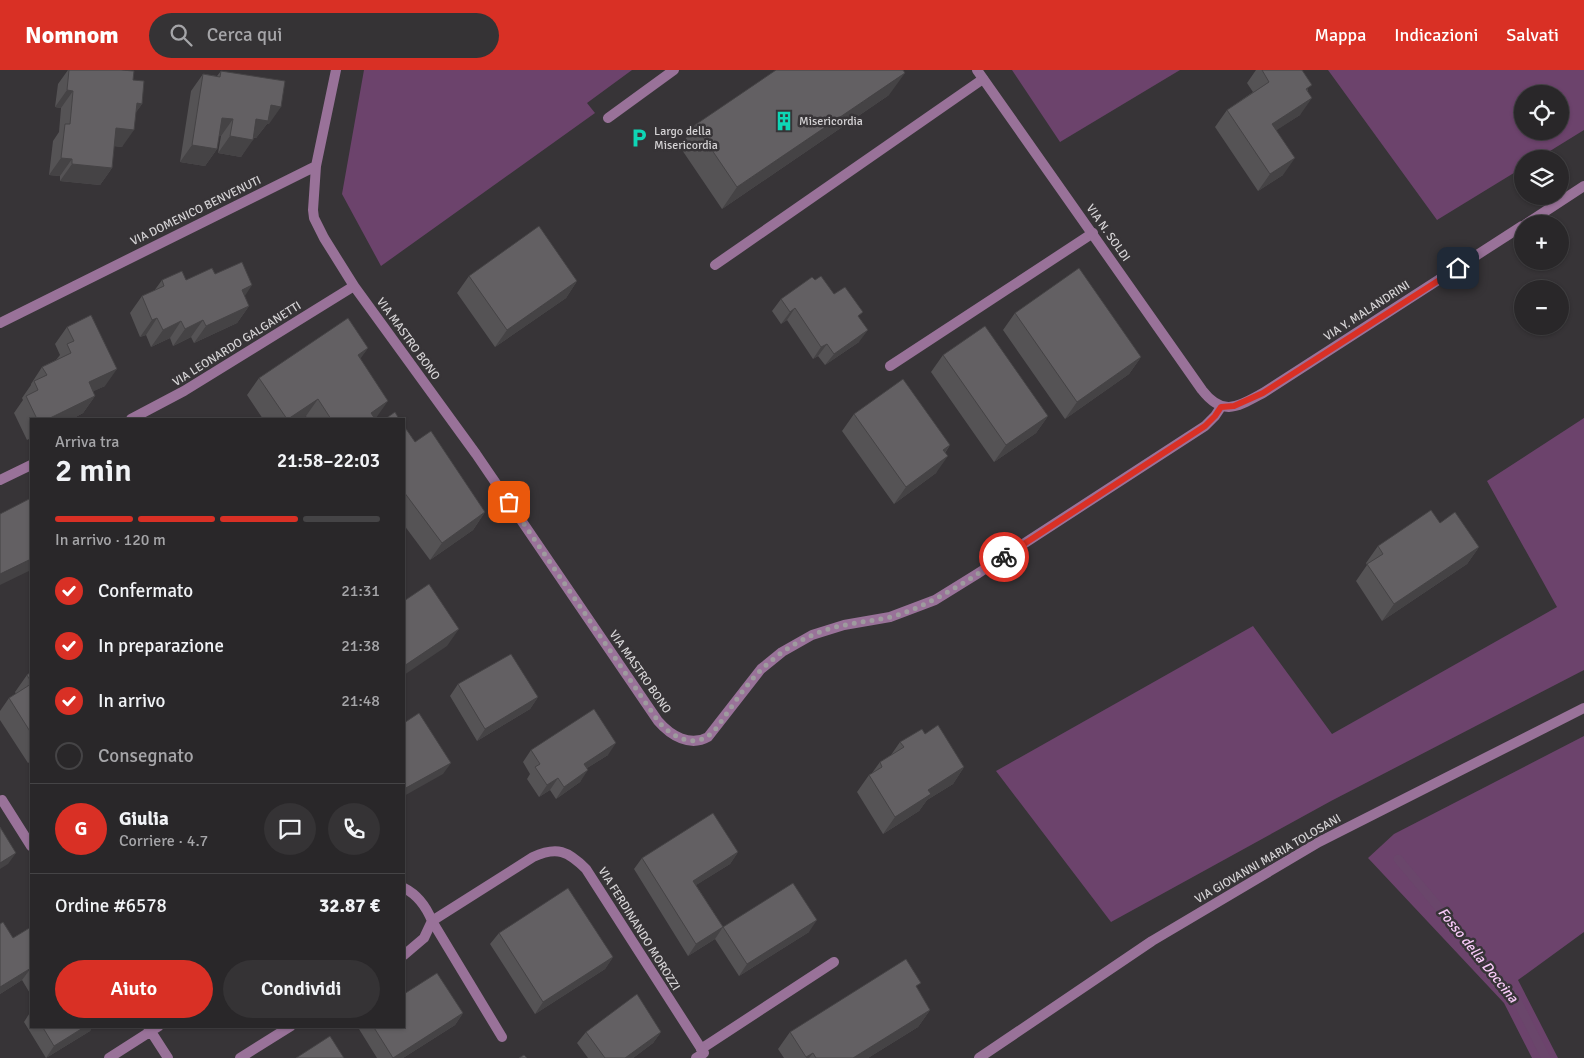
<!DOCTYPE html>
<html lang="it">
<meta charset="utf-8">
<style>
:root{--surface:#292729;--page:#353335;--text:#f1f3f6;--muted:#a5a5a8;--line:#454446;--accent:#d93025}
body{margin:0;font-family:Signika,sans-serif;background:var(--page);color:var(--text);height:100vh;display:flex;flex-direction:column;font-size:19px;white-space:nowrap}
*{box-sizing:border-box;margin:0}
p{font-size:16px;color:var(--muted)}
.icon{flex:none;width:28px;height:28px;fill:none;stroke:currentColor;stroke-width:2;stroke-linecap:round;stroke-linejoin:round}
.map{position:relative;flex:1;overflow:hidden}
.panel{position:absolute;left:30px;top:348px;width:375px;height:610px;display:flex;flex-direction:column;background:var(--surface);border-radius:0px;box-shadow:0 1px 4px #0004,0 0 0 1px var(--line)}
.panel>*{flex:none}
.tools{position:absolute;left:1514px;top:15px;display:grid;gap:10px}
.tools a{display:grid;place-items:center;width:55px;height:55px;border-radius:50%;background:var(--surface);box-shadow:0 1px 4px #0004,0 0 0 1px var(--line);font-size:25px}
.pin{position:absolute;display:grid;place-items:center;width:42px;height:42px;color:#fff;margin:-21px;border-radius:10px;box-shadow:0 2px 8px #0006}
.courier{position:absolute;display:grid;place-items:center;width:50px;height:50px;margin:-25px;border:4px solid #d93025;border-radius:50%;background:#fff;color:#222;box-shadow:0 1px 6px #0007}
.head em{font-style:normal;font-weight:600}
.head div{display:flex;flex-direction:column-reverse}
.head{display:flex;align-items:center;justify-content:space-between;height:85px;padding:0 25px}
h1{font-size:32px;font-weight:600;line-height:38px}
.bar{display:grid;grid-template-columns:repeat(4,1fr);gap:8px 5px;align-content:center;height:60px;padding:0 25px}
.bar i{height:6px;border-radius:4px;background:var(--line)}
.bar .active{background:var(--accent)}
.bar p{grid-column:span 4}
.line{display:flex;align-items:center;gap:12px;padding:0 25px;border-top:1px solid var(--line)}
.line div{flex:1}
.round{display:grid;place-items:center;flex:none;width:52px;height:52px;border-radius:26px;background:var(--page)}
ol{padding:0 25px;list-style:none}
li{display:flex;align-items:center;gap:15px;height:55px}
li p{margin-inline-start:auto}
li .icon{padding:5px;border-radius:50%;background:var(--accent);color:#fff;stroke-width:4}
li:last-child{color:var(--muted)}
li i{width:28px;height:28px;border:2px solid var(--line);border-radius:50%}
.button{display:flex;gap:10px;margin-top:auto;padding:10px 25px}
.button a{flex:1;height:58px;border-radius:30px;background:var(--accent);color:#fff;font-size:20px;font-weight:600;line-height:58px;text-align:center}
.button a+a{background:var(--page);color:var(--text)}
header{display:flex;align-items:center;gap:30px;box-sizing:border-box;height:70px;padding:0 25px;background:var(--accent);color:#fff}
header strong{font-size:24px}
nav{display:flex;gap:28px;margin-inline-start:auto;font-size:18px}
.search{width:350px;height:45px;background:var(--page);display:flex;align-items:center;gap:12px;box-sizing:border-box;padding:0 18px;border-radius:28px;color:var(--muted);font-size:19px}
.map>svg:first-child{display:block}
</style>
<header>
<strong>Nomnom</strong>
<div class="search"><svg class="icon" aria-label="search" viewBox="0 0 24 24"><circle cx="10" cy="10" r="6"/><path d="M15 15l6 6"/></svg>Cerca qui</div>
<nav><a>Mappa</a><a>Indicazioni</a><a>Salvati</a></nav>
</header>
<div class="map">
<svg width="1584" height="988" viewBox="0 0 1584 988">
<rect width="100%" height="100%" fill="#373437"/>
<path fill="#6c436c" fill-rule="evenodd" d="M364,0H632L587,33L595,43L381,196L342,124Z
M1012,0H1180L1060,72Z
M1328,0H1584V60L1537,89H1522V98L1437,150ZM1522,24H1560V61H1522Z
M1584,348V600L1331,731L1111,852L996,701L1253,556L1332,664L1557,537L1487,411Z
M1584,666V862L1518,910L1558,988H1532L1504,933L1368,788L1394,764Z"/>
<g fill="none" stroke-linecap="round" stroke-linejoin="round">
<path stroke="#6a466b" stroke-width="9" d="M1398,789L1516,929L1546,988"/>
<path stroke="#997299" stroke-width="10" d="M715,195L983,9
M890,296L1093,163
M432,851L502,967
M701,979L834,892"/>
<path stroke="#997299" stroke-width="10" d="M977,0L1202,320C1223,347 1237,337 1263,323L1522,156
M608,48L674,0
M316,96L313,140L314,148L324,168L354,216L476,384L658,651C671,666 690,677 708,667L761,599L782,582L812,565L844,555L890,547L935,530L977,504L1205,356L1215,346L1221,337
M1526,154L1584,116
M0,253L316,96L336,0
M131,349L184,321L354,216
M0,410L31,395
M2,730L31,776
M404,818C418,825 426,836 432,851L424,868L404,885
M432,851L533,787C557,776 568,781 586,799L704,983L696,988
M148,957L168,988
M109,988L159,956
M240,988L291,956"/>
<path stroke="#997299" stroke-width="10" d="M979,988L1152,871L1319,772L1584,638"/>
</g>
<path fill="#555355" d="M68,0H121L133,10L142,34L136,42L122,77L114,76L112,98L100,115L60,111V106L49,105L53,71L59,62L61,38L55,37L58,14Z
M1256,0H1302L1308,21L1300,45L1276,60L1283,105L1258,121L1215,57L1227,40L1253,22L1247,13Z
M221,1L269,54H267L256,68H253L241,87L218,83L221,66H219L217,79L205,96L180,92L191,21L203,4L217,6Z
M889,25L722,139L680,77L695,55Z
M215,204L244,226L249,236L237,253L194,273L191,267L173,276L170,268L151,277L146,265L140,267L130,243L142,226L154,221L162,210H186Z
M469,206L577,211L566,228L495,277L457,223Z
M815,210L834,224L859,247V272L825,295L818,286L813,289L787,250L781,254L772,241L781,229Z
M1015,243L1141,287L1129,304L1065,349L1003,260Z
M67,257L105,316L93,321L95,326L83,343L72,349H31V368L27,370L14,343L23,330L22,328L31,315V314L42,297L56,290L60,285L55,274Z
M368,278L360,288L376,348L375,349H307L306,346L302,349H263L247,325L259,308Z
M943,285L1048,346L1036,363L994,392L931,302Z
M854,344L950,375L945,383L936,403L894,434L842,361Z
M404,356L415,372L485,442L473,460L430,490L404,455Z
M1440,453L1479,477L1467,494L1382,551L1356,511L1367,495L1366,493L1378,476Z
M31,602V691L28,693L0,650V641L9,628L16,624L15,622L27,605Z
M458,614L538,627L530,639L477,671L450,626Z
M925,664L964,697L953,714L927,730L919,741L883,764L857,722L869,705L872,703L880,692L891,685L900,672Z
M531,680L608,685L587,698L580,712L556,729L550,720L539,727L527,709L530,704L523,692Z
M738,782L730,794L696,815L723,857L809,862L739,906L715,869L688,886L634,799L642,788Z
M0,854L13,868L31,857V925L22,910L0,924Z
M499,863L613,887L605,899L535,944L490,874Z
M917,918L930,940L918,957L868,988H784L778,979L790,962Z
M31,941V956H93L90,961L46,988L24,952Z
M463,943L455,955L403,988H377L359,959L361,956H404Z
M586,962H661L653,973L633,988H588L577,973Z"/>
<path fill="#454345" d="M905,3L889,25L722,139L737,117Z
M67,20L73,21L61,38L55,37Z
M1312,28L1300,45L1260,71L1272,54Z
M137,33L142,34L130,51Z
M271,35L281,37L269,54H267L256,68L244,66L256,49Z
M222,48L233,49L221,66L210,65Z
M116,58L134,60L122,77L104,75Z
M230,66L253,70L241,87L218,83Z
M192,75L217,79L205,96L180,92Z
M61,88L72,89L60,106L49,105Z
M1295,88L1283,105L1258,121L1270,104Z
M72,94L112,98L100,115L60,111Z
M577,211L566,228L495,277L507,260Z
M252,215L241,232L242,220Z
M249,236L237,253L194,273L206,256Z
M795,238L787,250L781,254L790,242Z
M157,248L146,265L140,267L152,250Z
M203,250L191,267L173,276L185,259Z
M181,251L170,268L151,277L163,260Z
M868,260L859,272L825,295L834,284Z
M827,274L818,286L813,289L821,277Z
M368,278L356,295L358,285Z
M1141,287L1129,304L1065,349L1077,332Z
M117,299L105,316L77,329L89,312Z
M95,326L83,343L72,349H48Z
M318,329L306,346L302,349H288Z
M388,331L376,348L375,349L371,343Z
M1048,346L1036,363L994,392L1006,375Z
M950,375L938,392L943,380Z
M948,386L936,403L894,434L906,417Z
M485,442L473,460L430,490L442,473Z
M1479,477L1467,494L1382,551L1394,534Z
M31,489V500L0,515V504Z
M459,559L447,576L404,605V596Z
M538,627L530,639L477,671L485,659Z
M616,673L608,685L576,705L584,694Z
M451,693L443,704L404,726V719Z
M964,697L953,714L927,730L919,741L883,764L895,747L928,720Z
M588,700L580,712L556,729L564,717Z
M558,708L550,720L539,727L547,715Z
M738,782L730,794L685,822L693,811Z
M16,783L8,794L0,799V793Z
M817,850L809,862L739,906L747,894Z
M723,857L715,869L688,886L696,874Z
M613,887L605,899L535,944L543,932Z
M31,898L22,910L0,924V917Z
M930,940L918,957L868,988H853Z
M463,943L455,955L403,988H392Z
M86,956H93L90,961L46,988L54,976Z
M661,962L653,973L633,988H625Z
M813,983L809,988H806V987Z"/>
<path fill="#636063" stroke="#454345" d="M69,0H121L134,1L133,10L144,11L142,34L137,33L134,60L116,58L112,98L72,94V89L61,88L65,54H70L73,21L67,20Z
M776,0H903L905,3L737,117L695,55Z
M1262,0H1302L1312,15L1306,19L1312,28L1272,54L1295,88L1270,104L1227,40L1269,12Z
M221,1L285,11L281,37L271,35L268,51L256,49L253,70L230,66L233,49L222,48L217,79L192,75L203,4L220,7Z
M539,156L577,211L507,260L469,206Z
M242,192L252,215L242,220L249,236L206,256L203,250L185,259L181,251L163,260L157,248L152,250L142,226L164,216L162,210L182,201L186,210L212,198L215,204Z
M1079,198L1141,287L1077,332L1015,243Z
M821,206L834,224L845,217L863,242L858,246L868,260L834,284L827,274L821,277L795,238L790,242L781,229L812,207L815,210Z
M91,245L117,299L89,312L95,326L48,349H37L26,326L38,320L34,311L47,305L42,297L71,283L67,274L74,271L67,257Z
M348,248L368,278L358,285L388,331L371,343L375,349H331L318,329L288,349H287L259,308Z
M985,256L1048,346L1006,375L943,285Z
M903,309L950,375L943,380L948,386L906,417L854,344Z
M395,342L399,349H385Z
M404,356L415,372L431,361L485,442L442,473L404,422Z
M31,428V489L0,504V444Z
M1431,440L1440,453L1455,442L1479,477L1394,534L1367,494L1383,484L1378,476Z
M429,514L459,559L404,596V531Z
M511,584L538,627L485,659L458,614Z
M31,602V612L27,605Z
M31,614V663L9,628Z
M594,639L616,673L584,694L588,700L564,717L558,708L547,715L535,697L540,694L531,680Z
M419,643L451,693L404,719V653Z
M938,655L964,697L928,720L931,724L895,747L869,705L882,697L880,692L904,677L900,672L922,659L925,664Z
M713,743L738,782L693,811L723,857L696,874L642,788Z
M0,757L16,783L0,793Z
M793,813L817,850L747,894L723,857Z
M568,818L613,887L543,932L499,863Z
M3,852L13,868L31,857V899V898L0,917V854Z
M906,889L921,913L916,916L930,940L853,988H816L813,983L806,987L790,962Z
M437,903L463,943L393,988L373,956H404V924Z
M637,924L661,962L625,988H605L586,962Z
M42,956H86L54,976Z
M330,966L344,988H296Z
M524,985L527,988H519Z"/>
<g fill="none" stroke-linecap="round" stroke-linejoin="round">
<path stroke="#9e9b9e" stroke-width="5" stroke-dasharray="0 9" d="M509,432L658,651C672,668 696,680 714,661C732,638 747,610 771,591C792,573 818,560 845,555C864,551 883,550 901,544C938,531 971,508 1004,487"/>
<path stroke="#d93025" stroke-width="6" d="M1004,487L1205,356L1215,346L1221,337L1234,336L1263,323L1458,198"/>
</g>
<defs>
<symbol id="building-bare" viewBox="-9 -9 18 18"><path d="M-4-6H4V6H1V3H-1V6H-4ZM-2.5-4.3h1.7v1.8h-1.7ZM.8-4.3h1.7v1.8H.8ZM-2.5-1h1.7V.8h-1.7ZM.8-1h1.7V.8H.8Z" fill="#0ed5b5" stroke="#373437" stroke-width="2.5" paint-order="stroke"/></symbol>
<symbol id="parking-bare" viewBox="-9 -9 18 18"><path d="M-3.5-5.5H1a3.5 3.5 0 0 1 0 7H-1V5.5H-3.5ZM-1-3.4V-.6H.8a1.4 1.4 0 0 0 0-2.8Z" fill="#0ed5b5" stroke="#373437" stroke-width="2.5" paint-order="stroke"/></symbol>
</defs>
<g fill-rule="evenodd">
<use href="#building-bare" x="770" y="37" width="28" height="28"/>
<use href="#parking-bare" x="625" y="54" width="28" height="28"/>
</g>
<g text-anchor="middle" dominant-baseline="central" stroke-width="5" stroke-linejoin="round" paint-order="stroke">
<g font-size="12" fill="#d5d3d5" stroke="#373437" text-anchor="start">
<text x="799" y="51">Misericordia</text>
<text x="654" y="61">Largo della<tspan x="654" dy="14">Misericordia</tspan></text>
</g>
<g font-size="12" fill="#d5d3d5" stroke="#373437">
<text transform="translate(196 141) rotate(-26)">VIA DOMENICO BENVENUTI</text>
<text transform="translate(1108 163) rotate(55)">VIA N. SOLDI</text>
<text transform="translate(1367 241) rotate(-33)">VIA Y. MALANDRINI</text>
<text transform="translate(408 269) rotate(54)">VIA MASTRO BONO</text>
<text transform="translate(237 274) rotate(-32)">VIA LEONARDO GALGANETTI</text>
<text transform="translate(640 602) rotate(55)">VIA MASTRO BONO</text>
<text transform="translate(1268 789) rotate(-30)">VIA GIOVANNI MARIA TOLOSANI</text>
<text transform="translate(639 859) rotate(58)">VIA FERDINANDO MOROZZI</text>
</g>
<g font-size="14" font-style="italic" fill="#f9cbf9" stroke="#373437">
<text transform="translate(1478 885) rotate(51)">Fosso della Doccina</text>
</g>
</g>
</svg>
<div class="tools">
<a><svg class="icon" aria-label="locate" viewBox="0 0 24 24"><circle cx="12" cy="12" r="6"/><path d="M12 2v4M12 18v4M2 12h4M18 12h4"/></svg></a>
<a><svg class="icon" aria-label="layers" viewBox="0 0 24 24"><path d="M12 4l9 5-9 5-9-5zM3 14l9 5 9-5"/></svg></a>
<a>+</a>
<a>−</a>
</div>
<div class="pin" style="left:509px;top:432px;background:#ea580c"><svg class="icon" aria-label="bag" viewBox="0 0 24 24"><path d="M5 8h14l-1 12H6zM9 8a3 3 0 0 1 6 0"/></svg></div>
<div class="pin" style="left:1458px;top:198px;background:#1f2937"><svg class="icon" aria-label="home" viewBox="0 0 24 24"><path d="M3 11l9-7 9 7M6 9v11h12V9"/></svg></div>
<div class="courier" style="left:1004px;top:487px"><svg class="icon" aria-label="bike" viewBox="0 0 24 24"><circle cx="6" cy="16" r="4"/><circle cx="18" cy="16" r="4"/><path d="M6 16l4-8h5l3 8M10 8l3 8H6M13 5h3"/></svg></div>
<section class="panel">
<div class="head"><div><h1>2 min</h1><p>Arriva tra</p></div><em>21:58–22:03</em></div>
<div class="bar"><i class="active"></i><i class="active"></i><i class="active"></i><i></i><p>In arrivo · 120 m</p></div>
<ol>
<li><svg class="icon" aria-label="check" viewBox="0 0 24 24"><path d="M5 12l5 5 9-10"/></svg>Confermato<p>21:31</p></li>
<li><svg class="icon" aria-label="check" viewBox="0 0 24 24"><path d="M5 12l5 5 9-10"/></svg>In preparazione<p>21:38</p></li>
<li><svg class="icon" aria-label="check" viewBox="0 0 24 24"><path d="M5 12l5 5 9-10"/></svg>In arrivo<p>21:48</p></li>
<li><i></i>Consegnato</li>
</ol>
<div class="line" style="height:90px"><b class="round" style="background:var(--accent);color:#fff">G</b><div><b>Giulia</b><p>Corriere · 4.7</p></div><a class="round"><svg class="icon" aria-label="chat" viewBox="0 0 24 24"><path d="M4 5h16v11H9l-5 4z"/></svg></a><a class="round"><svg class="icon" aria-label="phone" viewBox="0 0 24 24"><path d="M5 4h4l2 5-3 2q2 4 5 5l2-3 5 2v4C11 20 4 13 5 4z"/></svg></a></div>
<div class="line" style="height:65px"><div>Ordine #6578</div><b>32.87 €</b></div>
<div class="button"><a>Aiuto</a><a>Condividi</a></div>
</section>
</div>
